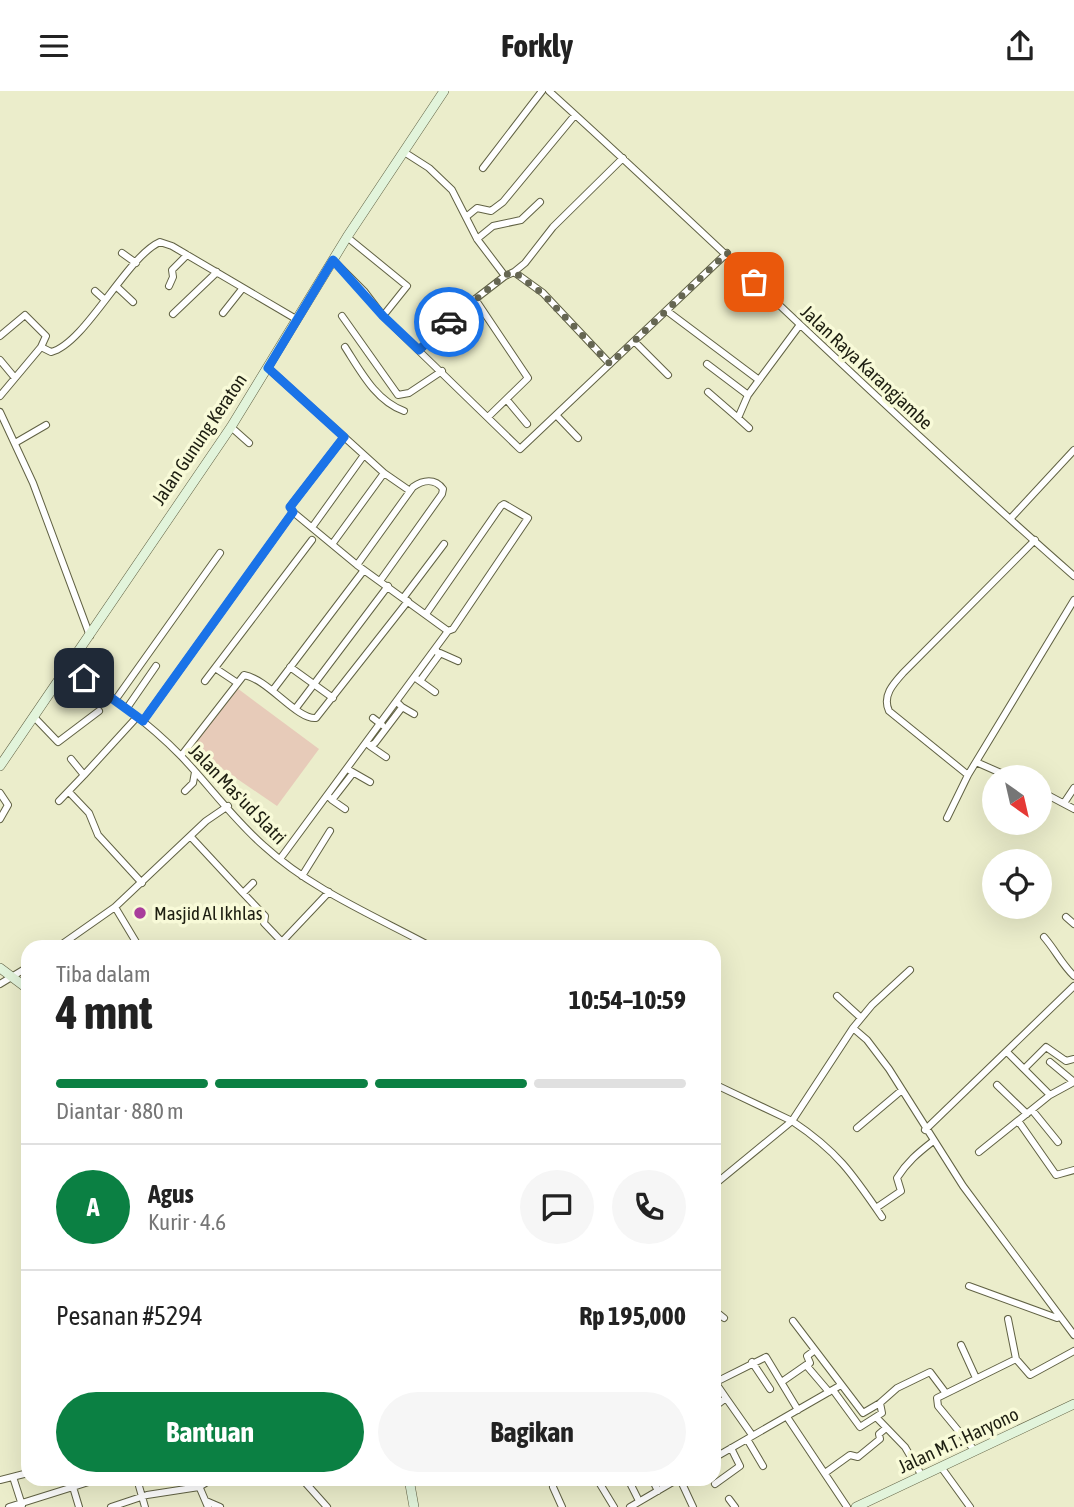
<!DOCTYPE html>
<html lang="id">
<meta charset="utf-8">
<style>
:root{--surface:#fff;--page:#f6f6f6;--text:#222;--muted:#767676;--line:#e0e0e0;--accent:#0b8043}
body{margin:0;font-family:"Asap Condensed",sans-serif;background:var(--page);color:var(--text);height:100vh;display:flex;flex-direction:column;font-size:26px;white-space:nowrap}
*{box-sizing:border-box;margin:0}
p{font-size:23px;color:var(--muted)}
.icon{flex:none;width:38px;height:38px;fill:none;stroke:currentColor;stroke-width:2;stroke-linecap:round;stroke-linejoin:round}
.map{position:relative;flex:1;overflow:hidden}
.sheet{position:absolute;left:21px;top:849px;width:700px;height:546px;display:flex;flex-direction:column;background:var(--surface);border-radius:21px;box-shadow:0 7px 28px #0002}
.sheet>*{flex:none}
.needle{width:46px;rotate:146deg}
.fabs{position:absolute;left:982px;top:674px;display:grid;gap:14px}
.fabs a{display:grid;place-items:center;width:70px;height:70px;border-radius:50%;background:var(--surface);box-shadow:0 7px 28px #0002;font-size:35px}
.pin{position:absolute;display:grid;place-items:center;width:60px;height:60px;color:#fff;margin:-30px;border-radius:14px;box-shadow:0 4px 10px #0006}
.courier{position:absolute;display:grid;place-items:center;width:70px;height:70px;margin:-35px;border:5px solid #1a73e8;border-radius:50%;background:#fff;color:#222;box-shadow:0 2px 9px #0007}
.overview em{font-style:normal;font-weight:700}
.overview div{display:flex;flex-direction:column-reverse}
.overview{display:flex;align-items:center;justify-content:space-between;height:119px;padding:0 35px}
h1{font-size:46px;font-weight:700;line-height:52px}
.bar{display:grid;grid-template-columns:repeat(4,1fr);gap:10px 7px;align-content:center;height:84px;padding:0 35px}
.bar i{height:9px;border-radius:5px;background:var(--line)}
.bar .selected{background:var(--accent)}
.bar p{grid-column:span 4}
.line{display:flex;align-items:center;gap:18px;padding:0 35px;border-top:2px solid var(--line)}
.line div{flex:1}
.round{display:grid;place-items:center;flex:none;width:74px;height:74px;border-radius:37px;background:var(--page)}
.primary-button{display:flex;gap:14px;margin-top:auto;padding:14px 35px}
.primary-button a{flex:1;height:80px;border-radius:42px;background:var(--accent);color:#fff;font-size:28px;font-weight:700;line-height:80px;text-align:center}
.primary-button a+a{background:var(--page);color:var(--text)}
header{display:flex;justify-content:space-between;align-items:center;height:91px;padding:0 35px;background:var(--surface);font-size:32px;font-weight:700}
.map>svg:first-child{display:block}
</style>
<header><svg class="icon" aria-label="menu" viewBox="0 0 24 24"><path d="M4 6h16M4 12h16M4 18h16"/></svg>Forkly<svg class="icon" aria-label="share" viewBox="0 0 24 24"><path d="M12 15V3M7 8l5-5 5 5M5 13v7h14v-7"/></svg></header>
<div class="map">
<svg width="1074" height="1416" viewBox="0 0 1074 1416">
<rect width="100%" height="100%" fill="#ebedcb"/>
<path fill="#e7cbb9" d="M237,597L319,658L277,715L192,657Z"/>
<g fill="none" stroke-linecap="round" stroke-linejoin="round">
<defs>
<path id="street" d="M549,0C726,160 895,328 1074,485
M404,61L429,77L452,99L477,148L505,185L514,181L543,202L610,273
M483,77L542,0
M466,126L477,117L491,120L503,111L575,24
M347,146L407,195L383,225
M477,148L493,135L521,129L540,111
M122,162L136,172
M333,169L364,200L383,225L520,358L727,162
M514,181L525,172L553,136L623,67
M169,195L173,186L172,179L187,164
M117,196L133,211
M95,200L105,209
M475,208L528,287L488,326
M667,220L759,289
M223,222L242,198
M173,223L217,181
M342,225L398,304L409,302L442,280
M0,245L25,224L46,245L41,256
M635,251L668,284
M345,256C361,281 376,310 404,320
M419,259L461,219L505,185
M0,269L15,287
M707,273L748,304L799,235
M268,277L384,382L410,400
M708,301L738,327L748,304
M0,305L41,256L51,261C85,253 127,165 160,151L172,155L296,228
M507,309L527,333
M0,321L33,392L90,545
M557,325L578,347
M738,327L749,337
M231,336L249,352
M15,352L46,334
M293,421L290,416L344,346
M1011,427L1074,359
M313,435L364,364
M333,452L384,382
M357,474L413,396C423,389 435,387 443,398L442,403L380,490
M404,506L444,453
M440,562L458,570
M290,576L333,607
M68,577C108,603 147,630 181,665C209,694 233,728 264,755C312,799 375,825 432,856
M215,577L236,591
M417,588L435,601
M205,590L312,449
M420,590L439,564L436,559
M273,599L364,479
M116,608L220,462
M402,616L414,623
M127,617L156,575
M296,617L388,495
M35,627L58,651L99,620
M373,627L382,634
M143,630L293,421L357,474L448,540L453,538L528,427L504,413L501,415L426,523
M368,653L370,655L375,652L400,619L402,616L398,612
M370,655L386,666
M181,665L244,584C268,588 297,629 316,627L408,510
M71,668L84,684L137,626
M976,671L1010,686
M349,679L370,691
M968,684L889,620C882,605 893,593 903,582L1035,449
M185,700L193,692L195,681
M1040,700L1074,718
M69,701L89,722L98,744L142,792
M0,702L8,714L0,728
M328,705L332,709L353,682
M332,709L345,718
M59,710L84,684
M1064,712L1074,697
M947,727L968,684L1074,509
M191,746L243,802
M280,768L448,540
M302,785L330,740
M253,792L243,802L265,825L264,832L282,851
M115,816L139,856
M1066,826L1074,833
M1044,846C1056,860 1061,872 1074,885
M58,856L115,816L206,730L228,715
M277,856L329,801
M0,893L28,876
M837,905L860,926
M853,937L872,914L910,879
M1050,971L1074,991
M1024,978L1046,956L1066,970L1074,968
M714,993L792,1030L853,937L867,949L889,978L963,1095L1074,1244
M997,994L1027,1023
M1050,1004L1072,992
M1032,1019L1058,1051
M1019,1031L1056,1084L1074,1079
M857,1037L902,999
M925,1039L1074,895
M979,1061L1050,1004L1008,962
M714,1094L792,1030C837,1060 852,1082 882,1126
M876,1117L901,1100L897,1087C907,1071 918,1062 932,1051
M969,1195L1057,1227
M714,1219L724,1227
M793,1230L863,1322L880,1312L897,1297L930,1281L945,1301
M961,1254L976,1287
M1016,1268L1030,1284L1074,1260
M752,1271L770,1298
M807,1275L810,1272L807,1265L815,1259
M783,1290L806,1274L829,1301
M714,1292L766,1266L798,1319
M833,1299L860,1336L882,1322L880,1312
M726,1307L752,1344
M714,1316L726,1307L715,1291
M787,1326L847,1416
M877,1327L905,1356L922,1385
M747,1348L763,1375
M975,1360L938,1315L937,1307L1016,1268L1008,1228
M714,1367L841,1294
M941,1376L970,1416
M825,1382L850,1364L858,1366L880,1348L879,1343L886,1337
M13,1386L22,1414
M137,1388L145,1416
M196,1388L208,1416
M302,1388L327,1416
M597,1388L614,1416
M628,1388L639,1410
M652,1388L658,1400
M680,1388L693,1416
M0,1389L28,1382
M715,1393L740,1375L731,1357
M553,1396L562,1416
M729,1408L735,1416
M206,1410L220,1416
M9,1416L73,1396
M79,1416L73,1396L98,1388
M111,1416L147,1404L199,1396L212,1388
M630,1416L678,1388"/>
<path id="secondary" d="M0,675L231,336L347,146L444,0
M0,877L28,898
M409,1388L414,1416
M856,1416L1074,1313"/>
</defs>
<use href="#street" stroke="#616244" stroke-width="8"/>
<use href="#secondary" stroke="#616244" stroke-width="10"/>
<use href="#street" stroke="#fff" stroke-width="6"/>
<use href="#secondary" stroke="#e2f4db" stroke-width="9"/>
</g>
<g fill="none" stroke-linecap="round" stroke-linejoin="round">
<path stroke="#656652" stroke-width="7" stroke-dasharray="0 12.6" d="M449,231L505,184L514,181L542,202L610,273L727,162L754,191"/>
<path stroke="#1a73e8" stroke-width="9" d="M84,587L143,630L293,421L290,416L344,346L268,277L333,169L383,225L419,259L449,231"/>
</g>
<circle fill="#a93d9c" stroke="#f8fad8" stroke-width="2.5" cx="140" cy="822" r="7"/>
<g text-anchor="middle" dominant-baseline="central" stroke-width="7" stroke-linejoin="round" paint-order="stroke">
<g font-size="19" fill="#1d1e11" stroke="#f8fad8">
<text transform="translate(867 276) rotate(43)">Jalan Raya Karangjambe</text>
<text transform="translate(199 348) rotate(-56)">Jalan Gunung Keraton</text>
<text transform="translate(238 703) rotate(46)">Jalan Mas'ud Slatri</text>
<text transform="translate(958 1349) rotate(-25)">Jalan M.T. Haryono</text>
</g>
<g font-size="19" fill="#1d1e11" stroke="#f8fad8" text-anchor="start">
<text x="154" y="822">Masjid Al Ikhlas</text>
</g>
</g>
</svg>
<div class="fabs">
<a><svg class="needle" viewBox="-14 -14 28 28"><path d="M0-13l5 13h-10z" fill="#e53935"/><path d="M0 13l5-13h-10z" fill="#767676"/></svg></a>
<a><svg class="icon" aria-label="locate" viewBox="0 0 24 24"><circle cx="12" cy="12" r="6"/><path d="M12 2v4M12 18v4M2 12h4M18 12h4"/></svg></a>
</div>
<div class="pin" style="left:754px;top:191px;background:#ea580c"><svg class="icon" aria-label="bag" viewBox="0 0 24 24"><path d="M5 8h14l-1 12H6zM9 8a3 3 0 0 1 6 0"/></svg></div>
<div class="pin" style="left:84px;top:587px;background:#1f2937"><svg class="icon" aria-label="home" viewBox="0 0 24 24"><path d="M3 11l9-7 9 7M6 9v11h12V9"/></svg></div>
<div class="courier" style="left:449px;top:231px"><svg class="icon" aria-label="car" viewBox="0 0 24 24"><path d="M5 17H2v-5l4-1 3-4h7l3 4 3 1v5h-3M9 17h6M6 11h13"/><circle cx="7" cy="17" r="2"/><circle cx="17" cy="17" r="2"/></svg></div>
<section class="sheet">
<div class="overview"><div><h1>4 mnt</h1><p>Tiba dalam</p></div><em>10:54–10:59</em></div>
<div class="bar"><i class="selected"></i><i class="selected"></i><i class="selected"></i><i></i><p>Diantar · 880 m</p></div>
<div class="line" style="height:126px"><b class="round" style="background:var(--accent);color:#fff">A</b><div><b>Agus</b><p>Kurir · 4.6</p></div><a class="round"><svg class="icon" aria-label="chat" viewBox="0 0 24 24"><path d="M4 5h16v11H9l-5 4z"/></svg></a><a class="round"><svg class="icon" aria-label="phone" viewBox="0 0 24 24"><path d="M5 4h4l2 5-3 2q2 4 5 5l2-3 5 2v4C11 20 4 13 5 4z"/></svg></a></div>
<div class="line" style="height:91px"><div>Pesanan #5294</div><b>Rp 195,000</b></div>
<div class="primary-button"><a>Bantuan</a><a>Bagikan</a></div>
</section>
</div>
